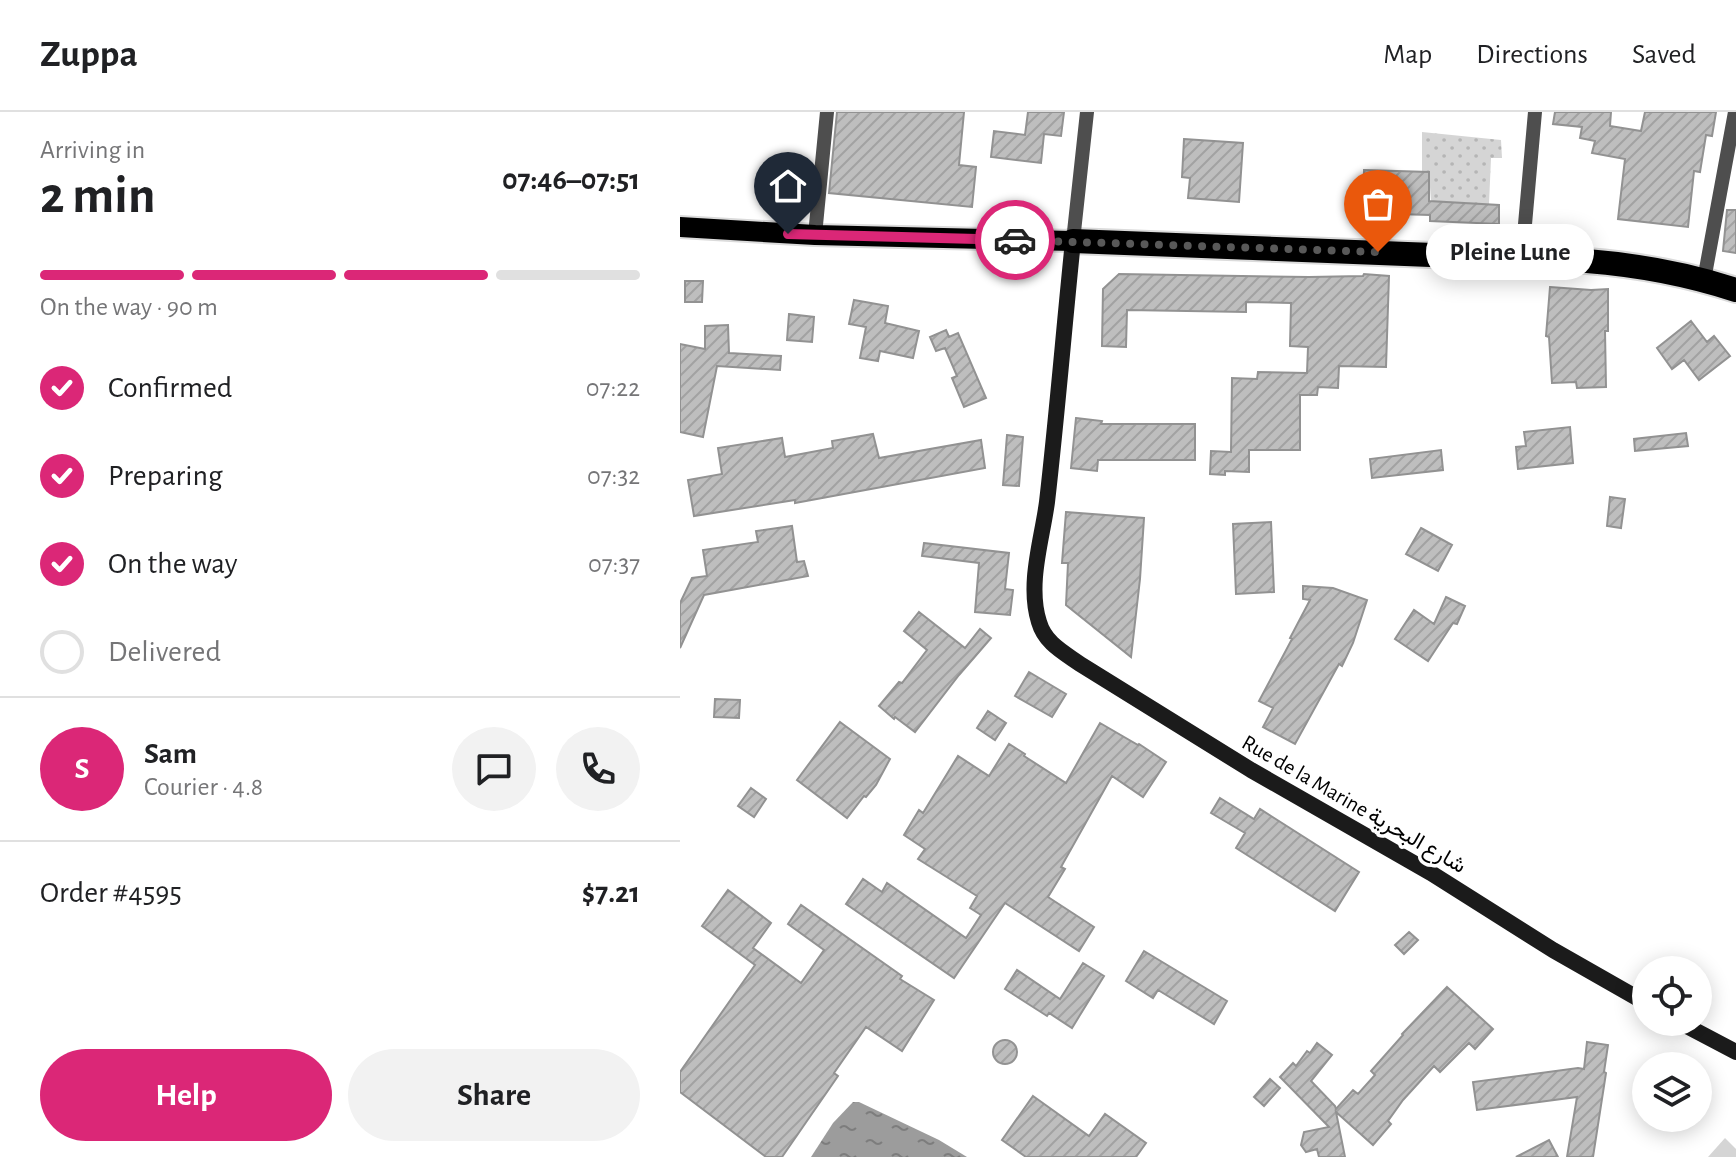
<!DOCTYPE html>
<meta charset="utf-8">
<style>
:root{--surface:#fff;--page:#f2f2f2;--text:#202124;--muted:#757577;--line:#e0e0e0;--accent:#db2777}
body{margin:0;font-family:"Alegreya Sans",Vazirmatn,sans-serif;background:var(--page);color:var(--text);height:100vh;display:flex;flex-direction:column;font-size:30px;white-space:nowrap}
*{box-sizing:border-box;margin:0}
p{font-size:26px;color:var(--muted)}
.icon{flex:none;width:44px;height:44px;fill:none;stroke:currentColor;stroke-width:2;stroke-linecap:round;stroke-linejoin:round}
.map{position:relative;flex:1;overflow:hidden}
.sheet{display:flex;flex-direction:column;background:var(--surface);width:680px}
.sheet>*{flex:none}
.tools{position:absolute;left:952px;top:844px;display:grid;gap:16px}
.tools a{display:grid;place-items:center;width:80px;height:80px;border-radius:50%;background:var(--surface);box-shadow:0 4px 20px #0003;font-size:40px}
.pin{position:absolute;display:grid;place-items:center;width:68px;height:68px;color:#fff;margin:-82px -34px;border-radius:50% 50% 50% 0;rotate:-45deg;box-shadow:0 0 8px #0007}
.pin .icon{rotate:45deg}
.courier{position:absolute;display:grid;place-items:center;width:80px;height:80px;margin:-40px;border:6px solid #db2777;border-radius:50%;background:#fff;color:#222;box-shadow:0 2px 10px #0007}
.bubble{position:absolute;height:56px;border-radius:28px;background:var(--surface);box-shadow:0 4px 20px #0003;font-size:26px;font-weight:700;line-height:56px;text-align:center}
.head em{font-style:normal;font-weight:700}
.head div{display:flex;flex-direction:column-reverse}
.head{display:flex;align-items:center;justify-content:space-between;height:136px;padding:0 40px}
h1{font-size:52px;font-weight:700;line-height:60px}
.bar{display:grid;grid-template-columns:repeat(4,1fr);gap:12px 8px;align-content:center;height:96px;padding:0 40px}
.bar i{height:10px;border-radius:6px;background:var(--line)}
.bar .on{background:var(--accent)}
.bar p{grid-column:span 4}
.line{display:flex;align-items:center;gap:20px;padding:0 40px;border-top:2px solid var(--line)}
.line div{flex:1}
.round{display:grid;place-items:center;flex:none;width:84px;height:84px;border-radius:42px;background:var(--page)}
ol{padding:0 40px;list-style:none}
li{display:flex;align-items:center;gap:24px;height:88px}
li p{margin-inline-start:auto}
li .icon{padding:8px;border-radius:50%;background:var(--accent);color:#fff;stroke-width:4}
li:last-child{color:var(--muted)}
li i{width:44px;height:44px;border:4px solid var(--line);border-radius:50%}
.cta{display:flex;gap:16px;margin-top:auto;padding:16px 40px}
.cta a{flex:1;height:92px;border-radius:48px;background:var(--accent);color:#fff;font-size:32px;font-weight:700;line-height:92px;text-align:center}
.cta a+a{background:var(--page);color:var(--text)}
header{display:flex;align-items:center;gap:48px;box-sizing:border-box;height:112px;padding:0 40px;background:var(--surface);border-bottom:2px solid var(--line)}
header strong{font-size:38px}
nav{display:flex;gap:44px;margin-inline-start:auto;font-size:28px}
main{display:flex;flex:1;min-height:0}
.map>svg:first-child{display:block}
</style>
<header>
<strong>Zuppa</strong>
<nav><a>Map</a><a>Directions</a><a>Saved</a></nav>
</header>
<main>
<section class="sheet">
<div class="head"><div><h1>2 min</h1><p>Arriving in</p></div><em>07:46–07:51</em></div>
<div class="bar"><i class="on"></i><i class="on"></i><i class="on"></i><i></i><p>On the way · 90 m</p></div>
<ol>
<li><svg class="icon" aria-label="check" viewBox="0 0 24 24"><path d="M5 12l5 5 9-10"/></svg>Confirmed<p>07:22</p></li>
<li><svg class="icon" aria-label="check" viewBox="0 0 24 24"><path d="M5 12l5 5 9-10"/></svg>Preparing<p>07:32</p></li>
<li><svg class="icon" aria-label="check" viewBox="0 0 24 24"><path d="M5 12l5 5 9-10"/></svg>On the way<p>07:37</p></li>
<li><i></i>Delivered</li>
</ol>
<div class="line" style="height:144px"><b class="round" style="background:var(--accent);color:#fff">S</b><div><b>Sam</b><p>Courier · 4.8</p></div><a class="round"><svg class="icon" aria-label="chat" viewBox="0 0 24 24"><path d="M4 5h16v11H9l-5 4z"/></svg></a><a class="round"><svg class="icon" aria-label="phone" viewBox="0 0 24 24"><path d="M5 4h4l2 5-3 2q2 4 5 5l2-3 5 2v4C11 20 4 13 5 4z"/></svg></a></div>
<div class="line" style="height:104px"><div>Order #4595</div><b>$7.21</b></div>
<div class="cta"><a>Help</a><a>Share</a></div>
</section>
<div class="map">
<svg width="1056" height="1045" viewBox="0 0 1056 1045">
<defs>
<pattern id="grass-dots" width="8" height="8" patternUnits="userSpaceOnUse" patternTransform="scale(2)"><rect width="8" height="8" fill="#d5d5d5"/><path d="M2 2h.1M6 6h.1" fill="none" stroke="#b5b5b5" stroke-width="1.8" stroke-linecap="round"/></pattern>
<pattern id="water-ripples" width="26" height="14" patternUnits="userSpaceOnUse" patternTransform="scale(2)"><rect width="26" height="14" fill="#9c9c9c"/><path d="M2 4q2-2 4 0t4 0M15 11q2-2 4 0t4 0" fill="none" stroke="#7d7d7d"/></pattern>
<pattern id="building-hatch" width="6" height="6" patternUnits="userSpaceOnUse" patternTransform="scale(2)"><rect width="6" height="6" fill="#bebebe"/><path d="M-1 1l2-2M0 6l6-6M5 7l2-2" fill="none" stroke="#a2a2a2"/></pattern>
</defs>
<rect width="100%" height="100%" fill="#fff"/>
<path fill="url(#grass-dots)" d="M742,20L821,28L822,46H811L809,92L751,89L749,61L742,60Z"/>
<path fill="#d5d5d5" d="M1045,1026L1056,1037V1045H1028Z"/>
<path fill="url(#water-ripples)" d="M173,990H179L259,1028L287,1045H131L153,1011Z"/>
<path fill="url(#building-hatch)" stroke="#929292" stroke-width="2" d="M157,0H284L279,53L296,55L292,95L149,81Z
M348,0H384L381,24L364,22L361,51L311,45L314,19L345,23Z
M875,0H931L930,14L961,19L965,0H1036L1032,24L1026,23L1020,60L1014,59L1008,115L938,107L945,47L912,41L915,29L900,26L902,15L873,12Z
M504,27L563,31L559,90L508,86L510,66L502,65Z
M684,58L749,60V89L819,93V112L750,109V103L683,101Z
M1047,98H1056V141L1043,139Z
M439,162L629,165L683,164L684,162L709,164L706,255L659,254L658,276L638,275L637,283H620V338H569V360L545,359V363L530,362L531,339L551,340L552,266L577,267L578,260L627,261L628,235L610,234L611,191L566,190V200L447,198L446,235L422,234L423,177Z
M5,169H23L22,190H5Z
M870,175L911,178L928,177V219H925L926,275L897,276L896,270L872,271L869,225L866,224Z
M174,188L208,194L205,211L239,219L233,246L200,239L198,249L180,246L186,215L169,212Z
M109,202L134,205L132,230L107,228Z
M1011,209L1027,230L1034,224L1050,244L1019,268L1004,248L992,257L977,236Z
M48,213L49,241L101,244L100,258L37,254L23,325L0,320V232L25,237V214Z
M266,218L269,225L278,221L306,286L284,295L272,266L277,264L265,236L256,239L250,225Z
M396,306L422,309L421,312H515V348H418L417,359L391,356Z
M890,315L893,351L838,357L836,335L846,334L844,320Z
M1006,321L1008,334L955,339L954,327Z
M193,322L199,346L301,328L305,356L115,391V388L14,404L8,368L42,362L38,336L102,326L105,345L153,336L152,329Z
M327,323L343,325L339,374L323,373Z
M761,338L763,358L692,366L690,347Z
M930,385L945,387L941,416L927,414Z
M386,400L464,406L460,467L451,545L386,493L388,451H382Z
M591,410L594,480L556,482L553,412Z
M112,414L117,450L124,449L128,464L24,483L0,536V491L12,466L27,464L23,438L78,430L76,419Z
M741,416L772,433L758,459L726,442Z
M244,431L329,441L325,477L333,478L330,503L295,500L299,451L242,444Z
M623,474L653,476L687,488L673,531L662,554L659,552L615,632L583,615L593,596L579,589L612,527L610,526L630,488L623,487Z
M766,485L785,494L777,512L773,511L748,549L715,527L734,498L754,512Z
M239,500L285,536L300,517L311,526L279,563L235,620L215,605L214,607L199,594L219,570L222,571L247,538L224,519Z
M349,560L386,582L372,605L335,584Z
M35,587L60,588L59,606L34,605Z
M308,599L326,611L315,628L297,616Z
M160,610L210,647L196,673L186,685L184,684L167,706L117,668Z
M420,611L458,633L459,632L486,650L463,685L432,664L381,755L385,757L368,785L414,815L399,839L325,791L274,866L166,792L183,767L202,780L207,771L286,826L301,803L290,796L297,784L238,747L245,737L224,723L239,698L243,701L278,644L309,664L329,632L345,642L344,644L386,671Z
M71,676L86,687L74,705L58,694Z
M540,686L574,707L580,697L679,760L655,799L556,736L565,721L531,701Z
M48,778L91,811L73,836L121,871L144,838L108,812L121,793L222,864L220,867L254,888L222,939L186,915L154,961L158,964L102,1045H86L0,980V960L75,853L22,814Z
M729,820L738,828L724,842L715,833Z
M464,839L547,889L534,912L478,878L473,886L446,869Z
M403,851L424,864L392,916L369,901L367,904L325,877L337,858L380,887Z
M767,875L813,917L795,937L789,931L760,960L754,954L723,988L708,1009L711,1012L693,1033L656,1000L665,1045H639L637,1037L626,1040L621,1033L624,1020L649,1015L600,965L613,951L616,954L627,939L630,941L637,931L652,943L631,969L655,994L656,997L673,978L678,982L695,963L691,959L723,923L722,922Z
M313 940a12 12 0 1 1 24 0a12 12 0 1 1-24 0Z
M907,930L928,933L924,960L926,961L913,1045H887L897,985L797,998L793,970L898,956L904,957Z
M590,967L600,976L584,994L574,985Z
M353,984L409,1024L425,1002L466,1031L456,1045H346L322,1028Z
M869,1028L878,1045H836Z"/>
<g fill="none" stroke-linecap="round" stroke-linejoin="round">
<defs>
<path id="primary" d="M0,115L135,123L393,129"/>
<path id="highway" d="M393,129L907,149C958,153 1007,162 1056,178"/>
</defs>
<use href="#primary" stroke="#dbdbdb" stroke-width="24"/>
<use href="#highway" stroke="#dbdbdb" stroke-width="28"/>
<path stroke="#4e4e4e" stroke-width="14" d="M135,123L147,0
M393,129L407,0
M842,146L855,0
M1024,168L1055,0"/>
<path stroke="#1b1b1b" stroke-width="16" d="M393,129C384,216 377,303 367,390C362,428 347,472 359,510C365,531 383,540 400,552L571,658L751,761L873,838L966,891
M999,910L1056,940"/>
<use href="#primary" stroke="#000" stroke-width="20"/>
<use href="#highway" stroke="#000" stroke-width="24"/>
</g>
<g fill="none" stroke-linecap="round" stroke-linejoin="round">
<path stroke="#595959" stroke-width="8" stroke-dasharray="0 14.4" d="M335,128L698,140"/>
<path stroke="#db2777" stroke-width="10" d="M108,122L335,128"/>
</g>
<g text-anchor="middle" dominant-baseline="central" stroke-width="7" stroke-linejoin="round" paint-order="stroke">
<g font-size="22" fill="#000" stroke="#fff">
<text transform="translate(674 692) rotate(30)">Rue de la Marine شارع البحرية</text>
</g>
</g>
</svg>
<div class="tools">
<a><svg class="icon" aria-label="locate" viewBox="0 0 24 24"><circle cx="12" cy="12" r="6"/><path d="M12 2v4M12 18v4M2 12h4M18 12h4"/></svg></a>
<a><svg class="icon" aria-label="layers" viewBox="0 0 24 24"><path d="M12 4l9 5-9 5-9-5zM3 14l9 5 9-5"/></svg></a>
</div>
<div class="pin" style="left:698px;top:140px;background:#ea580c"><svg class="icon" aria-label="bag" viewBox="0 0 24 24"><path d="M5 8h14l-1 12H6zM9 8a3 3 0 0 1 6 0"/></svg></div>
<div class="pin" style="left:108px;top:122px;background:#1f2937"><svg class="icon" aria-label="home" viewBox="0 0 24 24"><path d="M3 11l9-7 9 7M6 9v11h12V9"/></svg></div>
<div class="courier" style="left:335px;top:128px"><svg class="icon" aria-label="car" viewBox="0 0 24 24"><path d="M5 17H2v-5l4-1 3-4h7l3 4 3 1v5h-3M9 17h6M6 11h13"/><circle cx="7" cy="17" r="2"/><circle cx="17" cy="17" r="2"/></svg></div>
<div class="bubble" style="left:746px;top:112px;width:168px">Pleine Lune</div>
</div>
</main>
